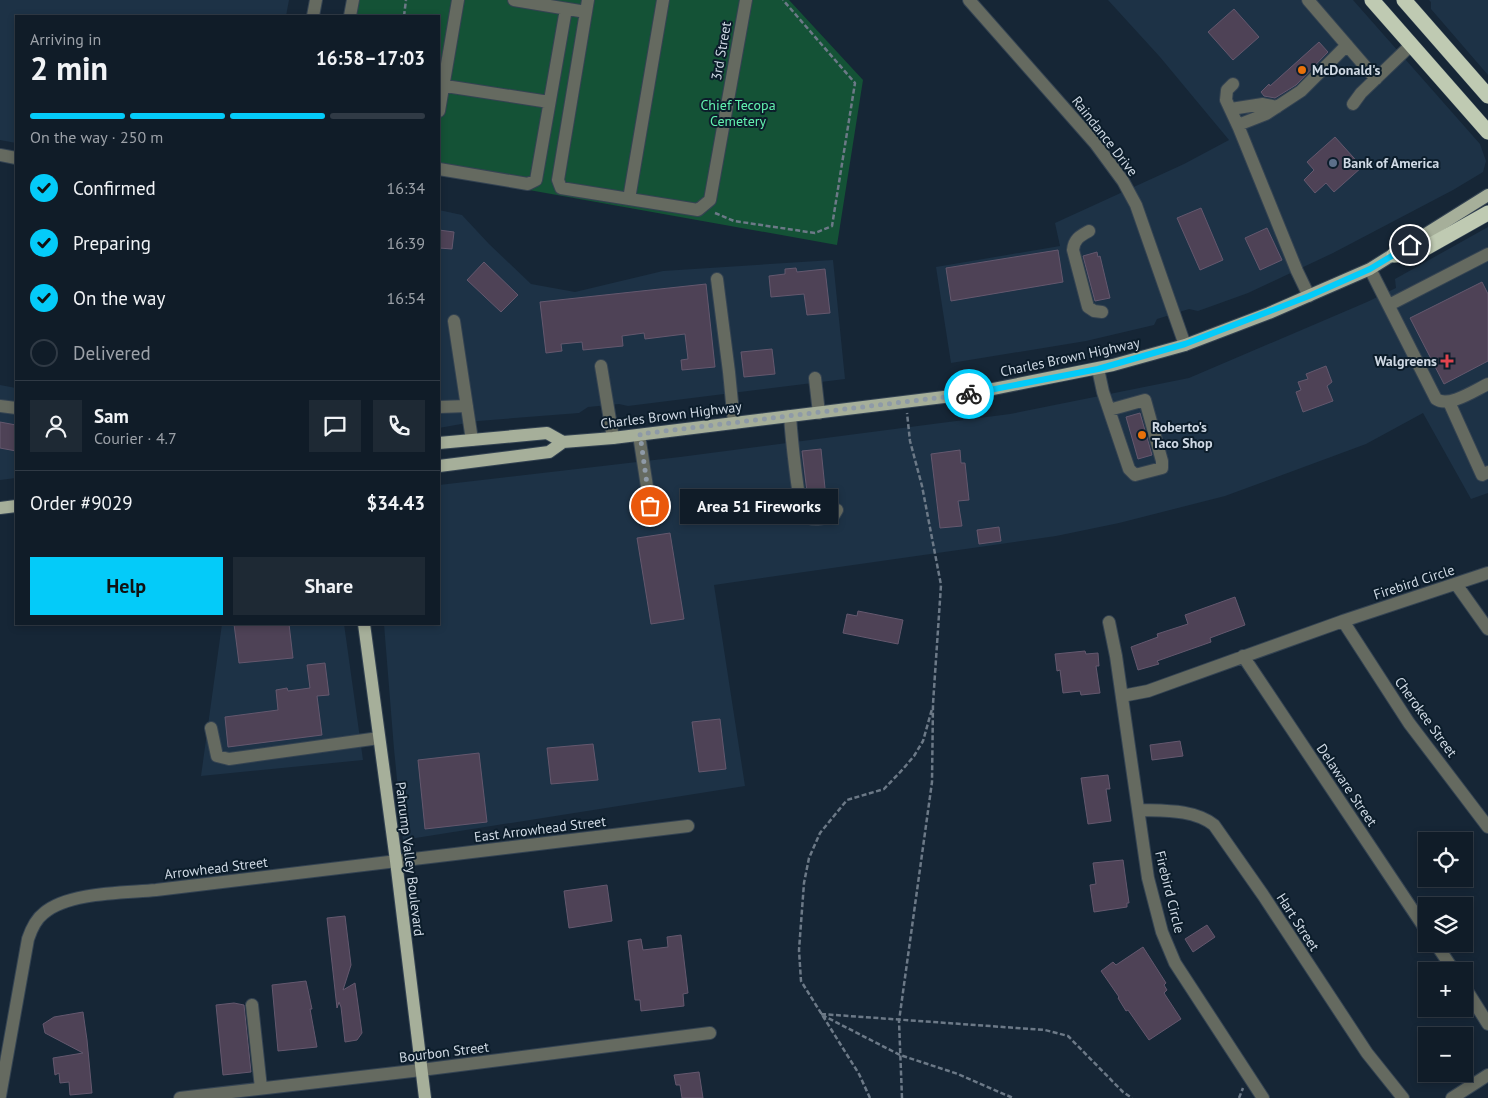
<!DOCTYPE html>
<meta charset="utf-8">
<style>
:root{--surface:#101c28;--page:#1e2934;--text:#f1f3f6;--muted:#9ca1a8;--line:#303a45;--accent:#04cbf9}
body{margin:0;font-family:"PT Sans",sans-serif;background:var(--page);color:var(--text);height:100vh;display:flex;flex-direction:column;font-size:19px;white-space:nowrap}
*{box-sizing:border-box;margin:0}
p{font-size:16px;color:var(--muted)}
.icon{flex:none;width:28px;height:28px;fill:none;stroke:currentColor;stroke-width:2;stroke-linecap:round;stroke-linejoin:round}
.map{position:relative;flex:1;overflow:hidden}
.side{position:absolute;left:15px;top:15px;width:425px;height:610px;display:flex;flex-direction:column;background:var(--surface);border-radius:0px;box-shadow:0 2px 8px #0003,0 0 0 1px var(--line)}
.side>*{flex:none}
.buttons{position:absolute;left:1418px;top:832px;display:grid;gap:10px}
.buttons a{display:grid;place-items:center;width:55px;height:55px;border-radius:0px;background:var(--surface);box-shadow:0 2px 8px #0003,0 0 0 1px var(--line);font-size:25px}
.pin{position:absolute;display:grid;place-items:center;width:42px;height:42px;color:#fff;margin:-21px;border:2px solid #fff;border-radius:50%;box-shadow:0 1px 5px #0007}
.courier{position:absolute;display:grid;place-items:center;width:50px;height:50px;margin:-25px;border:4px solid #04cbf9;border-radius:50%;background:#fff;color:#222;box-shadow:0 1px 6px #0007}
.bubble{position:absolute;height:35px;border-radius:0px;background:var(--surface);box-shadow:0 2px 8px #0003,0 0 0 1px var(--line);font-size:16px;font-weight:800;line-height:35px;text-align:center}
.summary em{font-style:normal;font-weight:800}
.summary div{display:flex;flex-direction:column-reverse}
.summary{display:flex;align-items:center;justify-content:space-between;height:85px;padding:0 15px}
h1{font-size:32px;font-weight:800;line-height:38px}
.bar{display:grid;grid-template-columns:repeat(4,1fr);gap:8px 5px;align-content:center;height:60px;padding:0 15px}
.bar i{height:6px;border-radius:4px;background:var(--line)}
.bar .on{background:var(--accent)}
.bar p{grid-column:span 4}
.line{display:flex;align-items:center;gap:12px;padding:0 15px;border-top:1px solid var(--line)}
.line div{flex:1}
.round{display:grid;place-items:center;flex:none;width:52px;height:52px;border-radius:0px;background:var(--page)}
ol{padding:0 15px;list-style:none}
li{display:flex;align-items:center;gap:15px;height:55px}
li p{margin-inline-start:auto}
li .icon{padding:5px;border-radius:50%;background:var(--accent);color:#111;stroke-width:4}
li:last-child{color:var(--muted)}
li i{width:28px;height:28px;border:2px solid var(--line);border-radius:50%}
.primary-button{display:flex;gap:10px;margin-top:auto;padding:10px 15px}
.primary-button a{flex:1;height:58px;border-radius:0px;background:var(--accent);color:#111;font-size:20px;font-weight:800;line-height:58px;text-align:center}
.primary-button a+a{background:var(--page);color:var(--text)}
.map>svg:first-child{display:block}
</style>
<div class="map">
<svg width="1488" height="1098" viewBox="0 0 1488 1098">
<rect width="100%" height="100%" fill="#162636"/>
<path fill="#1d3246" d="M0,0H289L286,16H16V143L0,140Z
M1108,0H1353L1480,144L1486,161L1483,172L1453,190L1333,253L1248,293L1198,311L1189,309L1157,319L1154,325L1086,341L951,363L936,267L1060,246L1055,223L1184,164L1229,140L1160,57Z
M1429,0H1488V75L1431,9V2Z
M439,210L462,215L489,244L531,284L575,292L663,271L833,260L845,379L628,406L619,404L588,407L579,413L478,421L439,428Z
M1488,227V493L1471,499L1423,413L1366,444L1225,496L1119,523L1056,536L714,585L745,786L403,840L394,749L384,624H439V485L680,457L1010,414L1189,378L1367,302L1396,288L1395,279Z
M0,385L16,388V478L0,480Z
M222,624H344L363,760L201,776Z"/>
<path fill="#145236" d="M348,0H789L863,80L837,245L439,174V16H345Z"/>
<path fill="#4e4256" stroke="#64586e" d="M1234,9L1259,37L1233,60L1208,32Z
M1319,42L1328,52L1296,85L1275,98L1264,96L1261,92L1269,84L1270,86Z
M1335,137L1362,167L1334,192L1326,183L1315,193L1304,180L1314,170L1307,162Z
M1201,208L1223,260L1200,270L1177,218Z
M1267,228L1282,260L1260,270L1245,238Z
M439,230L454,232L452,249L439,248Z
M1058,250L1063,282L951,301L946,268Z
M1097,252L1098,257L1100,256L1110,298L1095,301L1083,256Z
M484,262L518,295L501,312L467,280Z
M796,268L797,272L825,269L830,313L807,315L804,294L771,297L769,276L785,274V269Z
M1482,282L1488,294V361L1444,384L1410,318Z
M706,284L715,367L682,370L681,360L688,359L685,334L645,339L644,333L622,336L623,346L583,350L582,342L561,344L562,351L546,353L540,302Z
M772,349L775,374L744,377L741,352Z
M1326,366L1332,382L1327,386L1333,401L1303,412L1296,392L1301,390L1298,382L1308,379L1306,374Z
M1140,413L1152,455L1138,459L1126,417Z
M0,422L16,425V451L0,448Z
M821,449L826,498L808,500L802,451Z
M960,450L961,463H965L969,500L958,501L962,526L940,528L931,454Z
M999,527L1001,541L979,544L977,530Z
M670,533L684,619L651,624L637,538Z
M1235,597L1245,625L1210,638L1211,642L1157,661L1159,664L1138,670L1131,647L1158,637L1157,634L1188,624L1185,615Z
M858,611L903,620L898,644L843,633L847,614L857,616Z
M234,624H289L293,658L239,663Z
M1085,651L1086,654L1098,653L1099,666H1096L1100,693L1081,695L1080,691L1063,693L1060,670L1057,671L1055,654Z
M325,663L329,695L317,696L322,735L228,747L225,717L278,710L276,690L287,688L288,691L310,688L307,665Z
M720,719L726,769L699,772L692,722Z
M1180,741L1183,756L1152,760L1150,745Z
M593,744L598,780L551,784L547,748Z
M479,753L487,822L425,829L418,760Z
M1108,775L1110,789H1106L1111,821L1088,824L1081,778Z
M1123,860L1129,903H1127V907L1094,912L1090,885L1096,884L1093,863Z
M607,885L612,921L569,928L564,891Z
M345,916L351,965L343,990L355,983L362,1033L357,1040L345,1042L341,1007L339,1002L337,1008L327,918Z
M1207,925L1215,937L1193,952L1185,939Z
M681,935L688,993L683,994L684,1006L641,1011L640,1000H635L628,941L641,939L643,950L668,947L667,937Z
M1143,947L1166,983L1164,985L1167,990L1164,993L1181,1019L1149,1040L1128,1010L1126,1011L1118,998L1119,997L1101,971L1113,962L1116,965Z
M306,981L312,1009H310L317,1047L278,1051L272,985Z
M234,1003L244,1005L251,1072L223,1075L216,1005Z
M83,1012L87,1040L92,1093L70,1095L69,1082L60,1083L59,1073L55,1075L53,1058L83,1053L45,1033L43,1024L54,1017Z
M699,1072L703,1098H682L680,1085H676L674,1075Z"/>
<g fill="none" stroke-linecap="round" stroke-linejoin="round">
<defs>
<path id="minor" d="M514,0L586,12
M588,0L558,180L561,188L698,210L710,200L746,0
M969,0L1095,143L1123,181L1136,205L1185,345
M1308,0L1376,79
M313,16L316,0
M350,16L353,0
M1233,84L1227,90L1226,100L1239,128L1297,271L1309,296
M439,85L549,102
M1353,104L1361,93L1411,45
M1231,109L1263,104L1277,107
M439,111L458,0
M1238,125L1266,114L1301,91L1347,45
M0,155L16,158
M439,169L528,184L536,180L566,9
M629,199L663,0
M1089,231C1080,236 1074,239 1073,250L1088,307L1094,311L1102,312
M1370,269L1436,399C1449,408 1475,390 1488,384
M717,279L729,372L734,423
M1389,305L1488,254
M454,321L472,440
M601,366L613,438
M1098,369L1103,392L1129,469L1135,475L1162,468V461L1145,400L1109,410
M815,378L819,413
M1449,402L1482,475L1488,472
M0,406L16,408
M439,407L467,406
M790,416C791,431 798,506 804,514C812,523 825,518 834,515L837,510
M639,435L650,506
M1456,584L1488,629
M1343,621L1409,723L1488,827
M1109,622L1116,656L1148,878L1162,932L1175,963L1263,1098
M1243,656L1426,930
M1122,696L1148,691L1343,621L1488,573
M211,728L217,756L229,759L379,738
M1139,810C1164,811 1193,809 1214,825L1263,895L1367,1053L1403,1098
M1436,944L1454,971
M1464,986L1488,1024
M252,1005L261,1088
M0,1096L28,939C31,930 36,919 44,913C68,892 124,893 156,890L688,826
M180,1098L421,1070L710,1033
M1452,1098L1488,1075"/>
<path id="major" d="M439,443L547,433L563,442
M439,466L549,452L563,442L613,438L968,394L1113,365L1185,345L1269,313L1370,269L1488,195
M0,508L16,506
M364,624L396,861L425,1098"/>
<path id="highway" d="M1372,0L1488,132
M1404,0L1488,96
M1394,255L1408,254L1424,249L1488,213"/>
</defs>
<use href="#minor" stroke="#344352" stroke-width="14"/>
<use href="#major" stroke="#344352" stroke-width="14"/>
<use href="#highway" stroke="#344352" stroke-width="16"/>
<path stroke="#6c7987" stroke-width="2.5" stroke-dasharray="5 2.5" stroke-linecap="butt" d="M404,16L406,0
M715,213L734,221L815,233L832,226L855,83L783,0
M821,1014L1045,1030L1068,1036L1123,1092L1132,1098
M822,1015L900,1055L958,1074L1013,1098
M870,1098L859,1074L801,981L799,950L804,883L809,858L820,833L847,800L884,789L903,769L914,756L923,741L932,709
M902,1098L899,1021L932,782L933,704L941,585L922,486L910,441L907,413
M1239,1098L1243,1088"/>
<use href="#minor" stroke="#656a60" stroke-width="12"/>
<use href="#major" stroke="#a6af9a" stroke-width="12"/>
<use href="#highway" stroke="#bfcab2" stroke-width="15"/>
</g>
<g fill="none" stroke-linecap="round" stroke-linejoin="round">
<path stroke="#8e9aa7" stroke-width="5" stroke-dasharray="0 9" d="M650,506L640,434L969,394"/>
<path stroke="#04cbf9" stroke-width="6" d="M969,394L1098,369L1185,344L1309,296L1370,269L1410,245"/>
</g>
<g fill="#e8710a" stroke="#0c1d2b" stroke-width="2">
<circle cx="1302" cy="70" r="5"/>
<circle cx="1142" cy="435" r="5"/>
</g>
<circle fill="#5c6f8a" stroke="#0c1d2b" stroke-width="2" cx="1333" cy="163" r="5"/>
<path fill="#e0444e" stroke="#0c1d2b" stroke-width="2" d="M1444.5 353.5h5v5h5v5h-5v5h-5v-5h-5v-5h5z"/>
<g text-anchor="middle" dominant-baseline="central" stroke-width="4" stroke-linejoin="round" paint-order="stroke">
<g font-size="14" fill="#cfd9e4" stroke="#0c1d2b">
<text transform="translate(721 51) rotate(-80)">3rd Street</text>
<text transform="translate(1105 136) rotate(52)">Raindance Drive</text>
<text transform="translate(1070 357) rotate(-12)">Charles Brown Highway</text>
<text transform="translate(671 415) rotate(-7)">Charles Brown Highway</text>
<text transform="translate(1414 582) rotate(-18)">Firebird Circle</text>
<text transform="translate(1426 717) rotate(54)">Cherokee Street</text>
<text transform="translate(1347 785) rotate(56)">Delaware Street</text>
<text transform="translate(540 829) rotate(-7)">East Arrowhead Street</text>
<text transform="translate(410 859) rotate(83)">Pahrump Valley Boulevard</text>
<text transform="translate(216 868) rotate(-7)">Arrowhead Street</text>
<text transform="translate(1170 892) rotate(76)">Firebird Circle</text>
<text transform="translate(1298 922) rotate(57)">Hart Street</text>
<text transform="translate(444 1052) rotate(-7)">Bourbon Street</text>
</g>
<g font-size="14" font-weight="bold" fill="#cfd9e4" stroke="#0c1d2b" text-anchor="start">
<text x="1312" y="70">McDonald's</text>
<text x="1343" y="163">Bank of America</text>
<text x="1437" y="361" text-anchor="end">Walgreens</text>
<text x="1152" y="427">Roberto's<tspan x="1152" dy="16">Taco Shop</tspan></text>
</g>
<g font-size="14" fill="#62f2af" stroke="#0c1d2b">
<text x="738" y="105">Chief Tecopa<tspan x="738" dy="16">Cemetery</tspan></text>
</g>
</g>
</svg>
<div class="buttons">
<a><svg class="icon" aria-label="locate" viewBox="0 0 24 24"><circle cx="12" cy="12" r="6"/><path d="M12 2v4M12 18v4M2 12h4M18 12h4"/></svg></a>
<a><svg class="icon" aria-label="layers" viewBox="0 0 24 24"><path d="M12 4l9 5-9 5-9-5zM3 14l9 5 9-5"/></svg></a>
<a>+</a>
<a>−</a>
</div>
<div class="pin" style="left:650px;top:506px;background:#ea580c"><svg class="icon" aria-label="bag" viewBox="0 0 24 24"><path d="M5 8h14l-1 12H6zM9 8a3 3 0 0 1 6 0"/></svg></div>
<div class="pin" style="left:1410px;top:245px;background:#1f2937"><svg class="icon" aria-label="home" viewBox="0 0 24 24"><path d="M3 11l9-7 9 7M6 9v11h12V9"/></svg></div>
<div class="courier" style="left:969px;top:394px"><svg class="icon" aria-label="bike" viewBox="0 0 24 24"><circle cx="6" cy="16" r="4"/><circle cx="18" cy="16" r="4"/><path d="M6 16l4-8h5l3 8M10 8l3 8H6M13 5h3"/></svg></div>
<div class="bubble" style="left:680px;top:489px;width:158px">Area 51 Fireworks</div>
<section class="side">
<div class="summary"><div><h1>2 min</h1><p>Arriving in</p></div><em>16:58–17:03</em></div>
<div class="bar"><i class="on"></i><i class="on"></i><i class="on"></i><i></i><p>On the way · 250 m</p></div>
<ol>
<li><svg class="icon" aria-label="check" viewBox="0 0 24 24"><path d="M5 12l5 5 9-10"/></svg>Confirmed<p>16:34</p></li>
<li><svg class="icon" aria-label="check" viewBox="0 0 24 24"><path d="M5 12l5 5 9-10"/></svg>Preparing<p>16:39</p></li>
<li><svg class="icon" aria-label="check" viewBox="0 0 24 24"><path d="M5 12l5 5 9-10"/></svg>On the way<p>16:54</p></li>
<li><i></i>Delivered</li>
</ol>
<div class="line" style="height:90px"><a class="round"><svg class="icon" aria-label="person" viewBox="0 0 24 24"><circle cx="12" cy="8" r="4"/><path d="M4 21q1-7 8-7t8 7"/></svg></a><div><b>Sam</b><p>Courier · 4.7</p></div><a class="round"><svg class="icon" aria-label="chat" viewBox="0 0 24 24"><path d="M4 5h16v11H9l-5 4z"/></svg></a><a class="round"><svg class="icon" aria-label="phone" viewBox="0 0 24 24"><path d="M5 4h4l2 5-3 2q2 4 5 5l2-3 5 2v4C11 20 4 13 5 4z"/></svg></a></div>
<div class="line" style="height:65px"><div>Order #9029</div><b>$34.43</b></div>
<div class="primary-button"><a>Help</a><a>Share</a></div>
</section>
</div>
